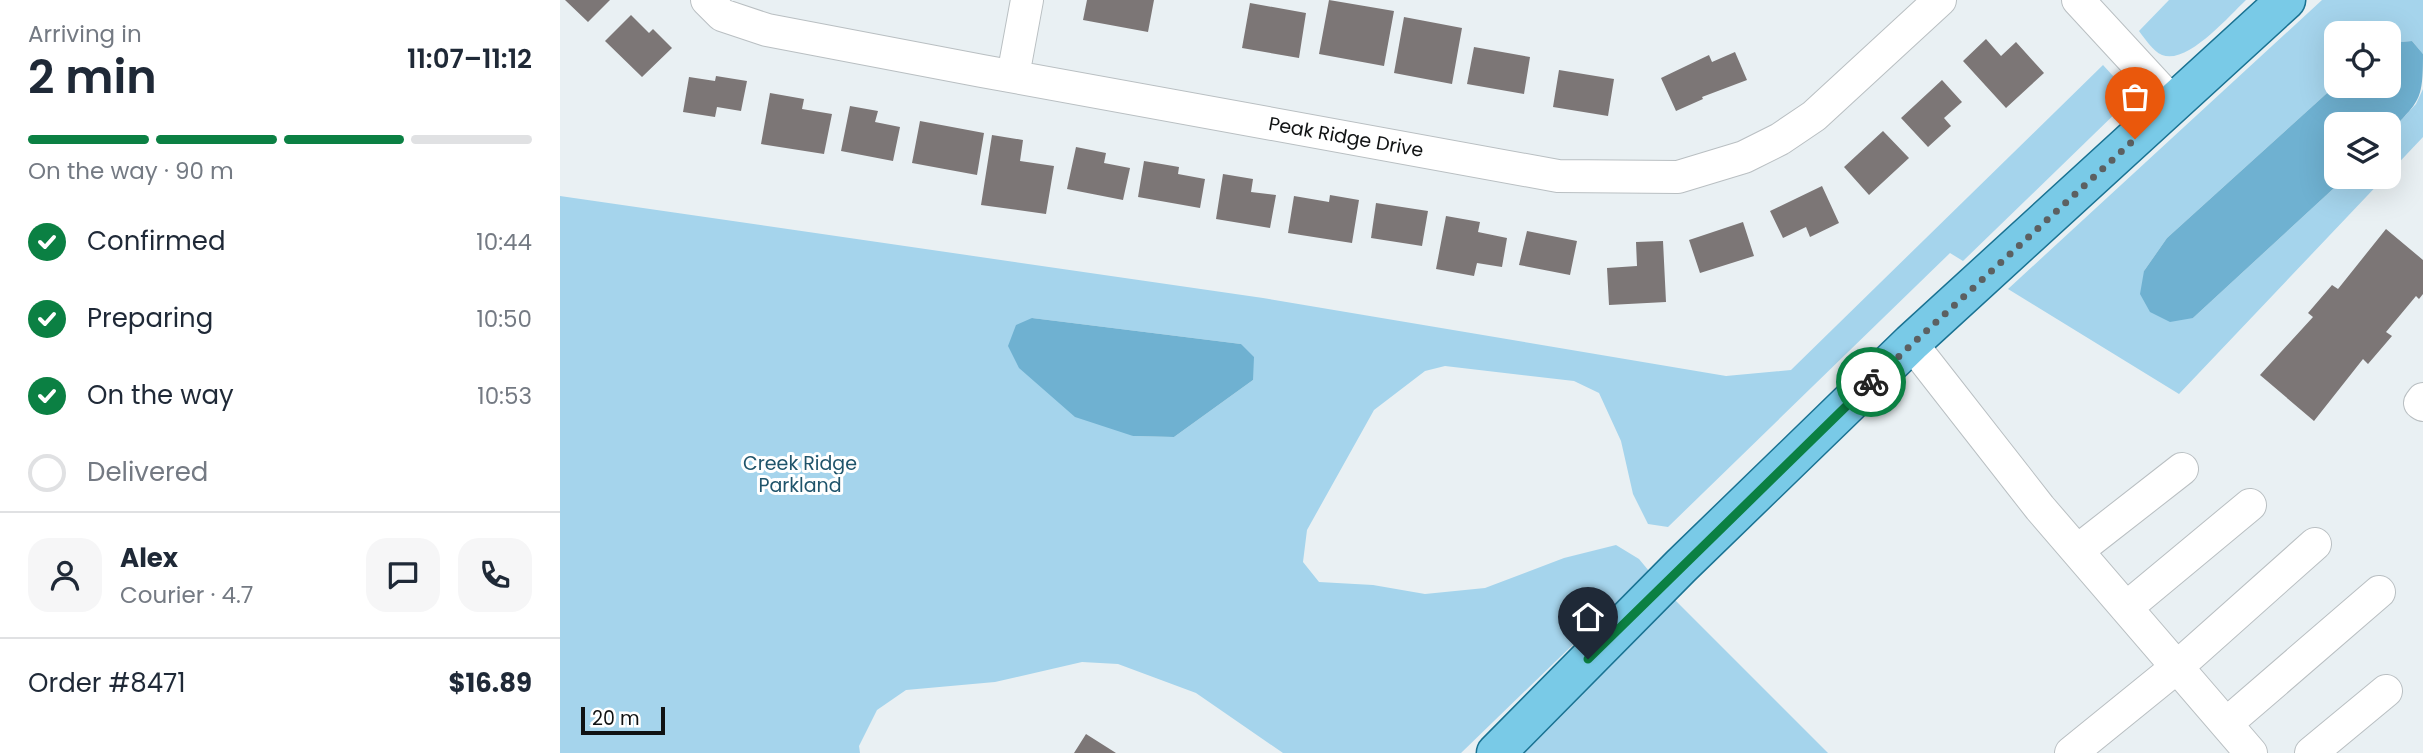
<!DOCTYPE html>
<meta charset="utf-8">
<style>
:root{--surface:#fff;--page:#f6f6f7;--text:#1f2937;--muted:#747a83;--line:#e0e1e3;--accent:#0b8043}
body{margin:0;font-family:Poppins,sans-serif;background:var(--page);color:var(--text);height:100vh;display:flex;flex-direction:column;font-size:26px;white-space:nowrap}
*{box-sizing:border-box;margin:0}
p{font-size:23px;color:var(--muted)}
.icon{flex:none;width:38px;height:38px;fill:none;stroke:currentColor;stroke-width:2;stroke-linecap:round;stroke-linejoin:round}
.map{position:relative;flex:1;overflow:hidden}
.side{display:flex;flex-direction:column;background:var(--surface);width:560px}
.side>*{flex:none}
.buttons{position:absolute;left:1764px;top:21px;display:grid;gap:14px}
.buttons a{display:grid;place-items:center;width:77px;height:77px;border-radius:14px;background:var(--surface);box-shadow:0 7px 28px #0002;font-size:35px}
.scale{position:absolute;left:21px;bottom:18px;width:84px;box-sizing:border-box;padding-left:7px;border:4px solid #101213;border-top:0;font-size:19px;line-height:24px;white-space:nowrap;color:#101213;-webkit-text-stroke:5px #fff;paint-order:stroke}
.pin{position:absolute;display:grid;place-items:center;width:60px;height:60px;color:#fff;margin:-72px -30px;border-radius:50% 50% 50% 0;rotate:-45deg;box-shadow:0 0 7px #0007}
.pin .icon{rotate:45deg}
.courier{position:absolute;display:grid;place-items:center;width:70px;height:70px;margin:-35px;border:5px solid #0b8043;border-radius:50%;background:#fff;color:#222;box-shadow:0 2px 9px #0007}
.overview em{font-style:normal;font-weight:600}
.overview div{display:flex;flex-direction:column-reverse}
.overview{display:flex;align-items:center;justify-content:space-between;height:119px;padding:0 28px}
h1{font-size:46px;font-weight:600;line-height:52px}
.bar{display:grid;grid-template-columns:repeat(4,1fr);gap:10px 7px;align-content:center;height:84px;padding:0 28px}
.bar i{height:9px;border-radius:5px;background:var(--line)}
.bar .active{background:var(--accent)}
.bar p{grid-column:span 4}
.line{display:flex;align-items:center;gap:18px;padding:0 28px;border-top:2px solid var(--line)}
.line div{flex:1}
.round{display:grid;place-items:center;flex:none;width:74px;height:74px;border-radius:21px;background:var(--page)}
ol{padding:0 28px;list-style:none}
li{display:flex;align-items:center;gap:21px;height:77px}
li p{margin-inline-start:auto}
li .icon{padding:7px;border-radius:50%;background:var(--accent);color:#fff;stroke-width:4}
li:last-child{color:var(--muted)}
li i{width:38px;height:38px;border:4px solid var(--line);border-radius:50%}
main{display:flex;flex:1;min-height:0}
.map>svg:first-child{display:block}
</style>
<main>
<section class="side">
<div class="overview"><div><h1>2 min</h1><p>Arriving in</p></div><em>11:07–11:12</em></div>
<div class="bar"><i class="active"></i><i class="active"></i><i class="active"></i><i></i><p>On the way · 90 m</p></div>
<ol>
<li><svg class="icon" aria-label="check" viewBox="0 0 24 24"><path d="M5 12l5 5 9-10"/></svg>Confirmed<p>10:44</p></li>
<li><svg class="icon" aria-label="check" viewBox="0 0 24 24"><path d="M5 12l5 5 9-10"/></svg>Preparing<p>10:50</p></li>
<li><svg class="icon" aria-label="check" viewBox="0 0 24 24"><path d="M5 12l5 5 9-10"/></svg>On the way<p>10:53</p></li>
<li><i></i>Delivered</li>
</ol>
<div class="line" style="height:126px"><a class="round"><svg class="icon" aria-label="person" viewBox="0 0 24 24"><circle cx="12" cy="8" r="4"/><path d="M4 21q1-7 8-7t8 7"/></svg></a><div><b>Alex</b><p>Courier · 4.7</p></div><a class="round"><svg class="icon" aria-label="chat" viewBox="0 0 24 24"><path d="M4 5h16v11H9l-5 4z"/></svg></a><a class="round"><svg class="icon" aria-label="phone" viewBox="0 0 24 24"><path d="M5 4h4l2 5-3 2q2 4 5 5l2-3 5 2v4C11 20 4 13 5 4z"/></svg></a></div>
<div class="line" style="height:91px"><div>Order #8471</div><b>$16.89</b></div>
</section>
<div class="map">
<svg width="1863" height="753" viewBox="0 0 1863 753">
<rect width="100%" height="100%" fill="#e9f0f3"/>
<path fill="#a5d4ec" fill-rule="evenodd" d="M1609,0H1686C1668,17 1627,65 1602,55C1593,51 1585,39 1579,31Z
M1762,0H1863V54L1852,41L1829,43V33H1776V85L1607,238L1584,271L1633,318L1786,177H1825L1619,394L1448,289Z
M1543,65L1565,89V104L1403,261L1390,253L1108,527L1088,524L1073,494L1061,441L1039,393L1014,381L885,366L865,371L814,410L747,530L743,562L759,582L813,585L865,594L925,588L1004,558L1056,545L1079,559L1089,571L901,753H723L636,693L558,664L522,662L435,682L346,690L317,710L299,746L300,753H0V196L703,298L1166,376L1231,370ZM472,318L681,344L693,380L614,437L573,436Z
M1863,89V137L1829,173V133L1856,104Z
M1115,600L1268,753H960Z"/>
<path fill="#6fb1d1" d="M1852,41L1863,54C1863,101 1860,100 1829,133V124H1776V177H1786L1633,318L1610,322L1590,312L1580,294L1584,271L1607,238L1776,85L1829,86V43Z
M472,318L681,344L694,357L693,380L614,437L573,436L515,417L459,368L448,346L456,325Z"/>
<path fill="#7c7676" d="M5,0H50L28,22Z
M527,0H594L588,32L523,20Z
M769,0L834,11L824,66L759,54Z
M690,3L746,13L739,58L682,48Z
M71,15L89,33L93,29L112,48L82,77L45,41Z
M844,17L902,28L892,84L834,73Z
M1426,39L1441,56L1456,42L1484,73L1446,108L1403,61Z
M914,47L970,57L964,94L907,84Z
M1175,52L1187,80L1142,97L1143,99L1116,111L1101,78L1149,55L1152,62Z
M999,70L1054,79L1048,116L993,107Z
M156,76L187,81L181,111L157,107L155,117L123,112L129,77L155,81Z
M1382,80L1402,102L1384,118L1391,126L1368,147L1341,118Z
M210,93L244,99L242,109L272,114L264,154L201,144Z
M290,106L318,111L315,122L340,127L333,161L281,151Z
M360,121L424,133L417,175L352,163Z
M1323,131L1349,158L1309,195L1284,167Z
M432,135L463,140L460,161L494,166L486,214L421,205Z
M516,147L546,153L544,163L570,168L563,200L507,189Z
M584,161L619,167L618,174L645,179L640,208L578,197Z
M663,174L693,179L691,192L716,195L710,228L656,219Z
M1262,186L1279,223L1250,237L1246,227L1223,238L1210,211Z
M770,195L799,200L792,243L728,233L734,196L769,202Z
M816,203L868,211L862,246L811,238Z
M886,216L920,222L918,232L947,238L942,267L917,263L914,276L876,269Z
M1183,222L1194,256L1140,273L1129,240Z
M1826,229L1863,260V294L1859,299L1856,296L1826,332L1832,336L1808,364L1803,359L1754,421L1700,375L1753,317L1748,313L1772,285L1778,289Z
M967,231L1017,241L1010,275L959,265Z
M1103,241L1106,302L1049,305L1047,268L1077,266L1076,242Z
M526,734L556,753H514Z"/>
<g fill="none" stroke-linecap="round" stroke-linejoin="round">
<defs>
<path id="minor" d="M147,0L162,15L207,30L422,71L998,176L1118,177L1184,157L1220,139L1254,116L1380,0
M1518,0L1613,103
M453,76L467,0
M1351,343L1480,508L1691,753
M1863,399L1860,403L1863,405
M1517,551L1622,469
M1566,608L1690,505
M1666,724L1819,592
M1511,753L1617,667L1755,544
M1751,753L1826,691"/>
<path id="major" d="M936,753L1121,566L1351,343L1726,0"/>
</defs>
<use href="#minor" stroke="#b9bfc2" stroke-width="34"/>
<use href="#major" stroke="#1a7292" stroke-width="41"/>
<use href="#minor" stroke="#fff" stroke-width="32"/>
<use href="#major" stroke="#79cae7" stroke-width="38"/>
</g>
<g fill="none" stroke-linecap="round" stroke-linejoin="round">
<path stroke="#5c6061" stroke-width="7" stroke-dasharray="0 12.6" d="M1311,382L1575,139"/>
<path stroke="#0b8043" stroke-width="9" d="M1028,659L1311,382"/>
</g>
<g text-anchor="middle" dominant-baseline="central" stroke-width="6" stroke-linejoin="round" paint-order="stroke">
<g font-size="19" fill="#101213" stroke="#fff">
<text transform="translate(786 137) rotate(10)">Peak Ridge Drive</text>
</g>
<g font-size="19" fill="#1f546b" stroke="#fff">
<text x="240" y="463">Creek Ridge<tspan x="240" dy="22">Parkland</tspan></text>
</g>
</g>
</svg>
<div class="buttons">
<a><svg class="icon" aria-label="locate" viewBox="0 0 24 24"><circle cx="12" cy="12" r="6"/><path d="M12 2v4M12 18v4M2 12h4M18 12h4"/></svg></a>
<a><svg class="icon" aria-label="layers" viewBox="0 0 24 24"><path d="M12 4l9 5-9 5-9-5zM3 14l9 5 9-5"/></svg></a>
</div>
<div class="scale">20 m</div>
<div class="pin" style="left:1575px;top:139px;background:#ea580c"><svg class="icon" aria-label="bag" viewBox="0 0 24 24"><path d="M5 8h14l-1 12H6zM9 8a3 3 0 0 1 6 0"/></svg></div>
<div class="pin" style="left:1028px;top:659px;background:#1f2937"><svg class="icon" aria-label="home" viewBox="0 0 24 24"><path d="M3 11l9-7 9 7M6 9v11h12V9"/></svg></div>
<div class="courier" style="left:1311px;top:382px"><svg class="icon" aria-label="bike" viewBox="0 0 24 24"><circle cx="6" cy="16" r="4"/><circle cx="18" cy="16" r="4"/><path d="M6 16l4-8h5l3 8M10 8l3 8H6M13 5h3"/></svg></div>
</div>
</main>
